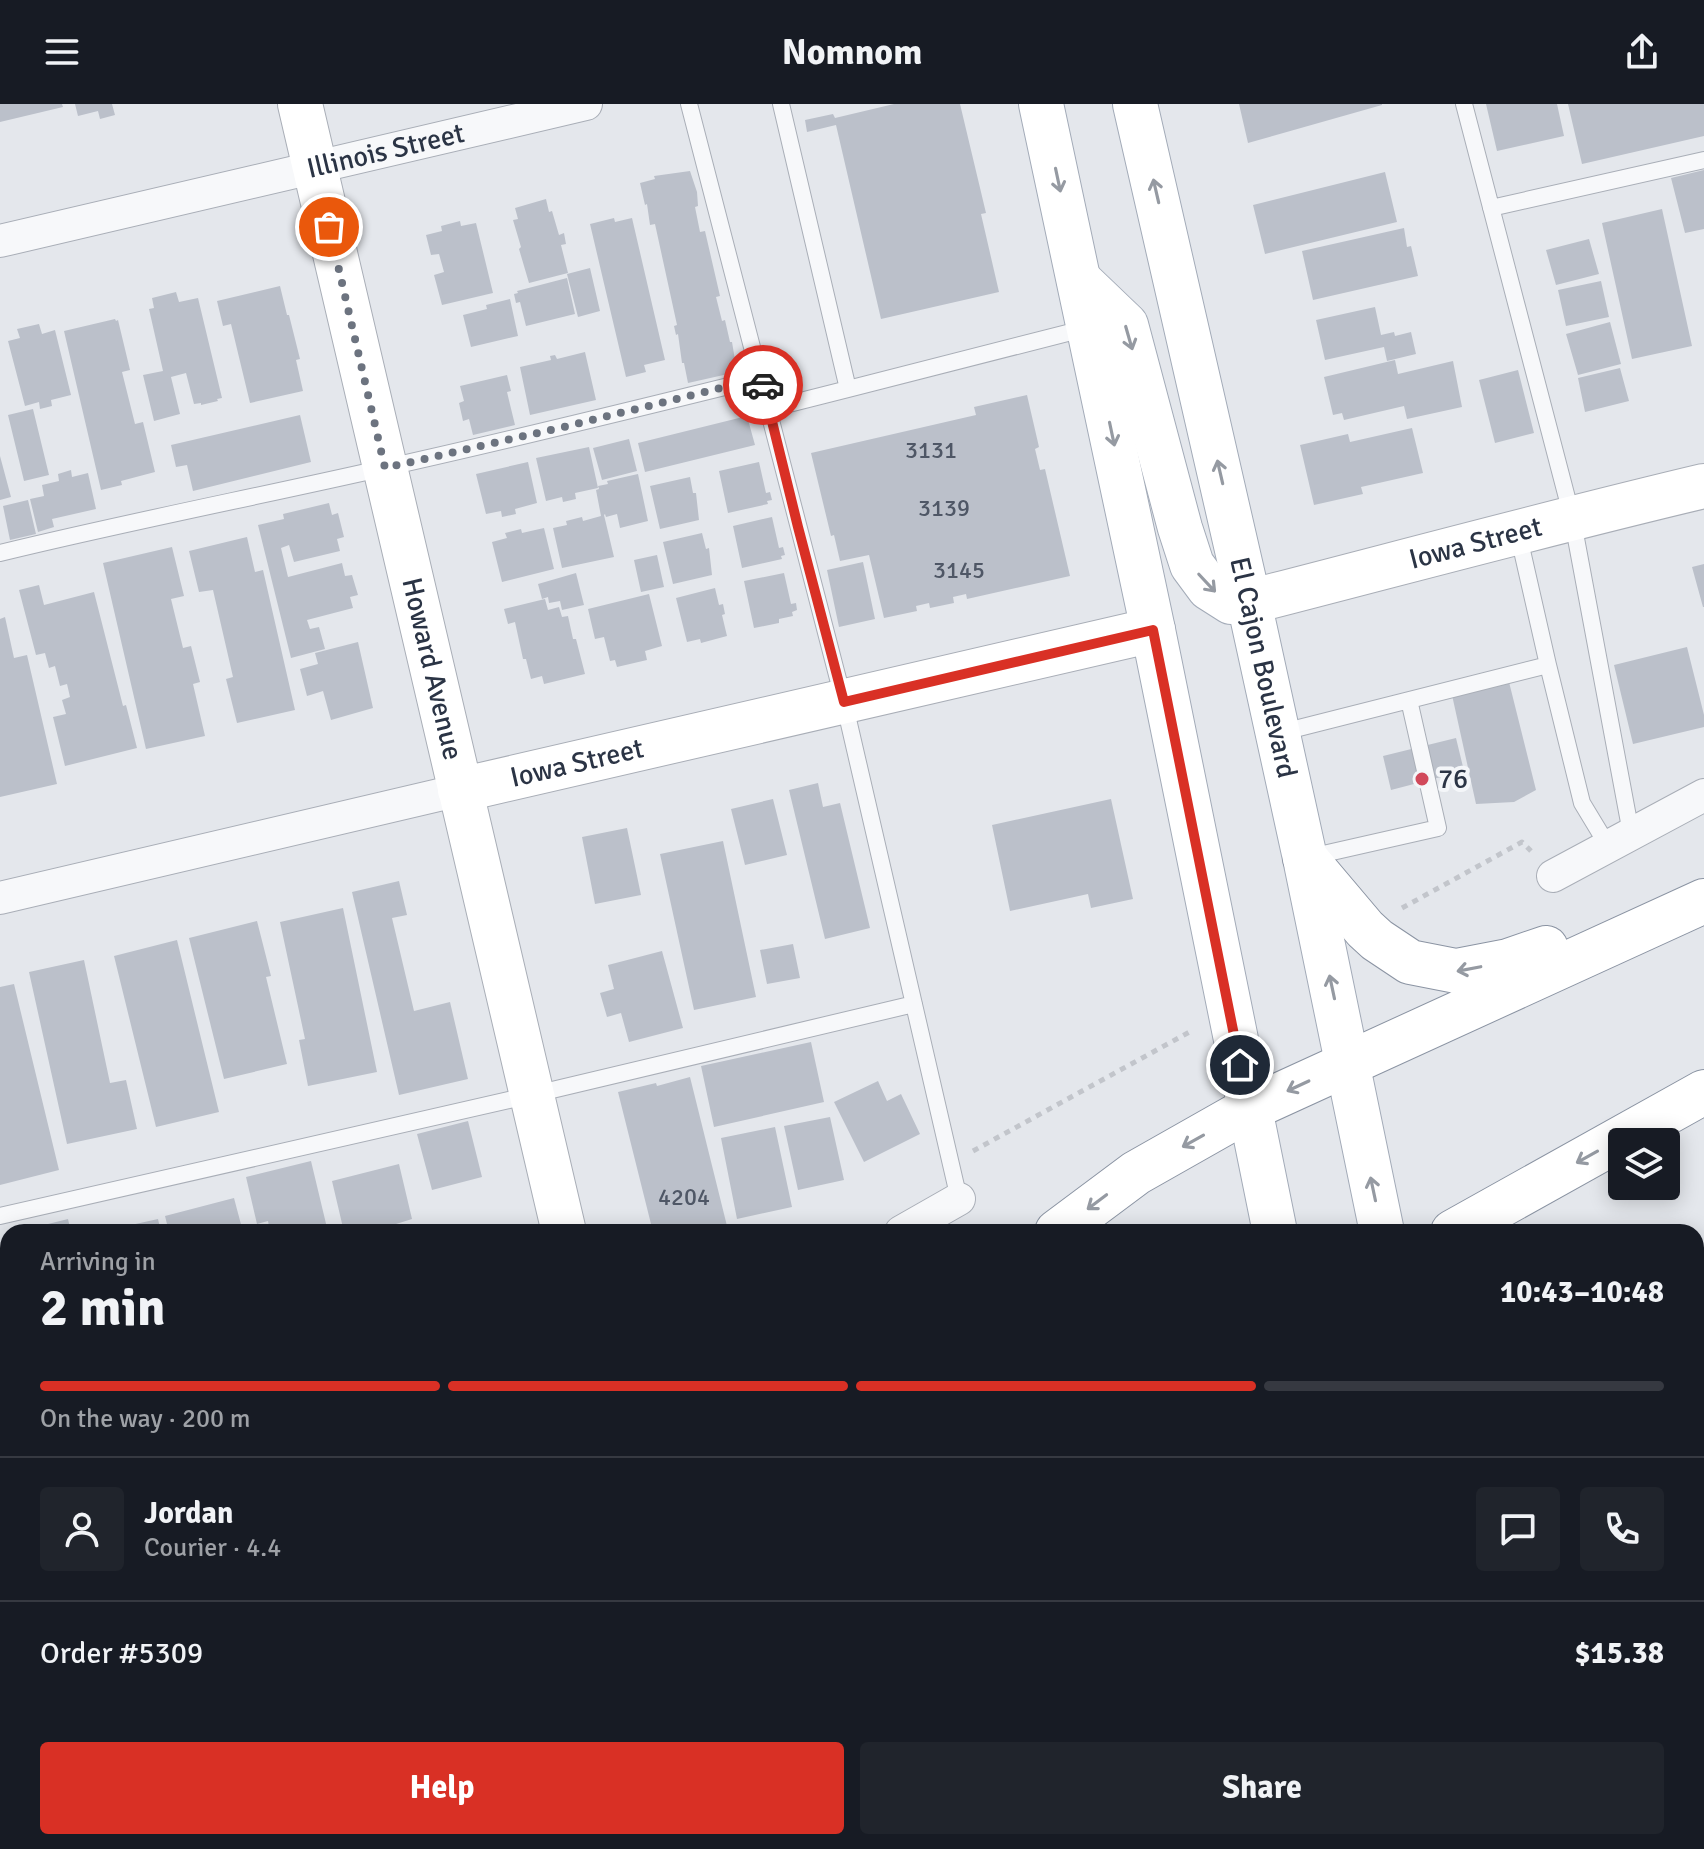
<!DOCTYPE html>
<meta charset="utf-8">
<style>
:root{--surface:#171b24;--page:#20242c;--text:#f1f3f6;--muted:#9ea1a6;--line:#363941;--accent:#d93025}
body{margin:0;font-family:Signika,sans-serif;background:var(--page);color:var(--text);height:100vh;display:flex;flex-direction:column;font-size:30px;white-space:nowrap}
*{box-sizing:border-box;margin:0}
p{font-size:26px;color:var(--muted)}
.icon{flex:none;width:44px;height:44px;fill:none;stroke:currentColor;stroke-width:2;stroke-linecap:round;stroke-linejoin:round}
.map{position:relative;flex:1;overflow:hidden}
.panel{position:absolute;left:0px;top:1120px;width:1704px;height:626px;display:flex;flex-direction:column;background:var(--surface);border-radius:24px 24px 0 0;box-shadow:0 4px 20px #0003}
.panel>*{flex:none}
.controls{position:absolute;left:1608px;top:1024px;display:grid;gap:16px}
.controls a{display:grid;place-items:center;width:72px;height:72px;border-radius:8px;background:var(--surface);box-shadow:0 4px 20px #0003;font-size:40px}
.pin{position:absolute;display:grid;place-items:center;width:68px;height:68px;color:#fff;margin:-34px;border:4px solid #fff;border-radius:50%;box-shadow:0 2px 8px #0007}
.courier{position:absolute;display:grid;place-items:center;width:80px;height:80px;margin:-40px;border:6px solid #d93025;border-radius:50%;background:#fff;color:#222;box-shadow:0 2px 10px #0007}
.headline em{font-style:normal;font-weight:800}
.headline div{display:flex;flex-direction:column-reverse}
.headline{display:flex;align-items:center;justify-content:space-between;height:136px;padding:0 40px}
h1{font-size:52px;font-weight:800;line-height:60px}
.bar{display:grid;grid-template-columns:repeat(4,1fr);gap:12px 8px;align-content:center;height:96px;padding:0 40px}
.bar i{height:10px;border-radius:6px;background:var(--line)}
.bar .selected{background:var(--accent)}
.bar p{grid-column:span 4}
.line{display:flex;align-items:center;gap:20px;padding:0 40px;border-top:2px solid var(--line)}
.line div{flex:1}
.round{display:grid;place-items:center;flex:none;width:84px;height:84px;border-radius:8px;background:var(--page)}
.cta{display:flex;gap:16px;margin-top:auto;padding:16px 40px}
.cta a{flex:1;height:92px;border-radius:8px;background:var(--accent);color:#fff;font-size:32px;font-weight:800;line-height:92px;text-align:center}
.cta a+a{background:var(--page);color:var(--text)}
header{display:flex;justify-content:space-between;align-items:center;height:104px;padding:0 40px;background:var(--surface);font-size:36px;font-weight:800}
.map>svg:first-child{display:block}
</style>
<header><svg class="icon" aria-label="menu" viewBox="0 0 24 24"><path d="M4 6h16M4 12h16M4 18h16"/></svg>Nomnom<svg class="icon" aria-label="share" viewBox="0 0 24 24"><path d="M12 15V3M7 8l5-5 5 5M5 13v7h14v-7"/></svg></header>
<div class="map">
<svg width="1704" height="1745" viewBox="0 0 1704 1745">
<rect width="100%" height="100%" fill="#e4e7ec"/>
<path fill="#bbc0ca" d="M0,0H62L63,3L0,18Z
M75,0H112L115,11L100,15L98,7L78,12Z
M894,0H960L986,109L981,110L999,188L881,215L836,21L807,28L805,16L833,10L835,14Z
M1239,0H1382V1L1248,39Z
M1486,0H1557L1564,32L1497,47Z
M1568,0H1704V32L1582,60Z
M1704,66V125L1685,129L1671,74Z
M690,67L697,88L698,102L695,103L700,128L705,127L720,192L716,193L722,217L725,216L730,238H732L737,268L688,279L684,259H682L678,230L676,231L674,222L677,221L655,120L650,121L647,100L645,101L640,79L655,75L654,72Z
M1385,68L1397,118L1265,150L1253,101Z
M546,95L549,108L552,107L559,131L564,129L566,140L561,141L568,169L529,179L519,145L521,143L513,116L518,115L515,104Z
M1662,105L1692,242L1632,255L1602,119Z
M614,114L615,118L632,114L665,256L644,261L646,268L626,273L590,120Z
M460,117L461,122L476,119L493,189L442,201L434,171L444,168L439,150L431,151L426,131L442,127L441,122Z
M1404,124L1407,143L1411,142L1418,172L1313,196L1302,147Z
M1589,135L1599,170L1556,181L1546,146Z
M590,164L600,207L578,213L567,170Z
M567,174L575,210L526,222L520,198L516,199L514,190L518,189L517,187Z
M1601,177L1609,213L1566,222L1558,186Z
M280,182L287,211H289L300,255L296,256L303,287L250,299L231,220L223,222L217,197Z
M176,188L179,198L198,194L222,294L217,295L218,297L201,301V299L194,300L186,269L171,273L180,310L154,317L143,271L163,267L149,205L154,204L152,194Z
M510,195L518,232L471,243L463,211L487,205L486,201Z
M1375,203L1381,231L1394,228L1395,232L1411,228L1416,250L1387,257L1384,243L1325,256L1316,216Z
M115,215L116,217L118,216L130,266L122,268L135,320L143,318L155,368L121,377L122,381L101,386L64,227Z
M1610,218L1621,260L1578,271L1566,230Z
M39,220L42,230L55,226L71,291L51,296L52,302L40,305L39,298L25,302L8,237L20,234L17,225Z
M585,248L596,296L530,311L520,263L551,256L550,252L555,251L557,255Z
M1395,256L1398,270L1453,257L1462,303L1407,315L1404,302L1344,316L1342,309L1333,311L1324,273Z
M1620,264L1629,297L1585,308L1578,274Z
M1518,266L1534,329L1495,339L1479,276Z
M507,271L511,287L507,288L515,321L473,331L469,315L463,317L459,299L464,297L460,282Z
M1027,291L1039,343L1035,345L1040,366L1045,365L1070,472L967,495L966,490L953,493L954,499L930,504L929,499L916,502L917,507L884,514L869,451L840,457L834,431L831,432L811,349L976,311L974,303Z
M33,305L49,371L24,377L8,311Z
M300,311L311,358L193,387L187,361L176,363L171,341Z
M747,312L755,341L645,368L638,339Z
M1412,324L1423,369L1361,383L1363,390L1314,401L1300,341L1348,330L1350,338Z
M629,335L637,367L602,376L593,344Z
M589,343L598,384L575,389L576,395L563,398L562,393L546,397L536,354Z
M0,352L11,393L0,396Z
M528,358L537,399L515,405L516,410L502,413L501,407L486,410L476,370Z
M759,358L766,389L770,388L772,396L767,397L768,400L728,409L719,367Z
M71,366L72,373L88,369L96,405L52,415L54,423L38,428L30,395L44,392L42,381L59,377L58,370Z
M638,370L648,417L620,424L617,410L606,413L605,410L604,411L614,453L562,464L553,424L567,421L566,417L582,413L583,417L601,412L596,386L599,385L598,382L608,380L607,377Z
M690,373L693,389H696L699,416L660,425L650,382Z
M28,396L36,430L10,436L3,402Z
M329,399L332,411L338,409L344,433L337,435L340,447L294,458L289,441L281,444L288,473L342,459L345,472L352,471L358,491L350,493L353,504L307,516L310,525L319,523L325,545L291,554L258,421L284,415L283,410Z
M772,413L779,444L783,443L785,451L781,452L782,455L742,464L733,422Z
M544,424L554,465L502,478L492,438L507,434L505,429L521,425L522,429Z
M702,429L706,445L709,444L712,471L673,480L663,438Z
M247,433L255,468L263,466L295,606L237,619L226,575L233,573L213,486L199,488L189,447Z
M172,443L184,492L171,495L183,544L191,542L200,578L193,580L205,632L146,645L103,459Z
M657,451L664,483L641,488L634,456Z
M863,458L875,515L839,523L827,466Z
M1704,460V503H1703L1692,463Z
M576,469L584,501L562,506L560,497L549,499L548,493L542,495L538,480Z
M784,469L791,500L796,499L797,506L792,508L793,512L779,515V519L754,524L744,477Z
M39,481L44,501L94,488L123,602L126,601L137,644L65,662L53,613L66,610L62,596L70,593L67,580L60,582L55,562L49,564L45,549L36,551L19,486Z
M715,484L719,501L723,500L725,510L722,511L727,532L701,539L700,535L687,538L676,494Z
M649,490L662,542L645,547L647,556L617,563L615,556L610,557L604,533L595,535L588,505Z
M545,495L548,506L559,503L562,513L568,512L573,535H576L585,570L544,580L542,572L531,575L526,555H523L515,518L508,520L504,505Z
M5,513L14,554L27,551L57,680L0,693V515Z
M358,538L373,604L331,616L323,587L307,592L300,565L318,560L315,549Z
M1687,543L1704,611V623L1633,640L1614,561Z
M1509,578L1536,686L1514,698L1476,700L1452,591Z
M1456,634L1464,667L1391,686L1383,652Z
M818,679L823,703L840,699L870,824L825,835L789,686Z
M773,695L787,751L745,761L731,705Z
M1111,695L1133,795L1091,804L1088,790L1010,807L992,721Z
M627,724L641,791L595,800L582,733Z
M723,737L756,893L694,906L660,750Z
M399,777L407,811L392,814L414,907L450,898L468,975L399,991L352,788Z
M343,804L377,968L308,982L299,936L305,935L280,818Z
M257,817L271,872L266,873L287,960L224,975L189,834Z
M177,836L219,1008L156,1023L114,852Z
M793,840L800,874L767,880L760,846Z
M662,847L683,924L629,938L621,909L607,913L600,889L614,885L608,861Z
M84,856L110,979L126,976L137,1025L67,1040L29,868Z
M14,880L59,1066L0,1081V883Z
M811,938L824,998L714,1023L701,962Z
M690,973L728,1126L719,1128H653L618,988L656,979L657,982Z
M878,977L887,997L901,990L920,1030L864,1058L834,998Z
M830,1013L844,1076L798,1086L784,1022Z
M468,1017L482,1073L432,1086L417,1030Z
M775,1023L792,1103L737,1115L721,1034Z
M311,1057L328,1128H270L268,1117L257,1120L246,1073Z
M399,1060L412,1115L396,1120L398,1128H344L332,1077Z
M234,1094L243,1128H169L165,1112Z
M68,1115L71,1128H21L20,1127Z
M158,1115L161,1128H104V1127Z
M0,1245L8,1274V1315L0,1317Z
M8,1528V1571L0,1573V1530Z
M1704,1720V1745H1699L1696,1721Z
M1625,1738H1663L1665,1745H1596V1744Z"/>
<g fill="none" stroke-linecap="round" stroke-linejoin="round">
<defs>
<path id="lane" d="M689,0L844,598L959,1095
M1464,0L1572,413L1631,729
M1491,104L1704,56
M848,285L1087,224
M769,305L848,285L781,0
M0,449C127,418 256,393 384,364C510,336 636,305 761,274
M1548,561L1582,699L1608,742
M1279,629L1548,561L1518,429
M1310,753L1438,724L1409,596
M0,1112L531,991L914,900"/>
<g id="street">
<path id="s1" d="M0,137L586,0"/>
<path d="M1553,772L1704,691"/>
<path d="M0,794L460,686"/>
<path d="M901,1128L959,1095"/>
<path d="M0,1442L8,1441"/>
<path d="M0,1643L8,1639"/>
</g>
<g id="secondary">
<path id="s2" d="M300,0L564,1128"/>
<path id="s3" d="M1249,498C1401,459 1552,418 1704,382"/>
<path id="s4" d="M460,686L1153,526"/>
<path d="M485,1745L487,1738"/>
</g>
<g id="primary">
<path d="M1041,0L1153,526L1275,1128"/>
<path id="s5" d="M1135,0L1249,498L1305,754L1382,1128"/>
<path d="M1079,176L1126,221L1180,424L1192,461L1209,484L1231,498H1249"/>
<path d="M1416,1738L1418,1745"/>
<path d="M1509,1738L1511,1745"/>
</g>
<path id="highway" d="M1305,754L1365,825L1377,836L1410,858L1456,867L1508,857L1546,844
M1057,1128L1136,1069L1249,1005L1704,797
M1453,1128L1704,988
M1696,1171L1704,1166
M1696,1477L1704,1468
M224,1745L234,1738
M346,1745L359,1738
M654,1745L667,1738
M1311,1745L1347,1738"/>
</defs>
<use href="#lane" stroke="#a9aeb7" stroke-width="18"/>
<use href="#street" stroke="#a9aeb7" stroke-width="34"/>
<use href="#secondary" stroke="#a9aeb7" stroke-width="46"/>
<use href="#primary" stroke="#a3abb8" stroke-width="46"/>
<use href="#highway" stroke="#8b94a3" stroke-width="46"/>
<path stroke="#c2c5cb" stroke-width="5" stroke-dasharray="6 6" stroke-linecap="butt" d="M1402,804L1522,738L1531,747
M973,1047L1193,926
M1696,1668L1704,1656"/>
<use href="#lane" stroke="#f7f8fa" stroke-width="16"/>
<use href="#street" stroke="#f7f8fa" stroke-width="32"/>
<use href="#secondary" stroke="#fff" stroke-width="44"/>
<use href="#primary" stroke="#fff" stroke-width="44"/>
<use href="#highway" stroke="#fff" stroke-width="44"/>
</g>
<defs><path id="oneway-shaft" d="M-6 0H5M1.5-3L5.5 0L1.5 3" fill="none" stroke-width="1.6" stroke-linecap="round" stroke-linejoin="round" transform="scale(2)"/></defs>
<g stroke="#959aa2">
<use href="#oneway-shaft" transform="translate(1058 76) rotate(78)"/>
<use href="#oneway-shaft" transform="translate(1156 87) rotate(-103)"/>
<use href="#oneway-shaft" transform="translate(1129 234) rotate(74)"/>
<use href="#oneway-shaft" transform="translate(1112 330) rotate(78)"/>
<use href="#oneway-shaft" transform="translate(1220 368) rotate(-103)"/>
<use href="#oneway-shaft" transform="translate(1207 479) rotate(47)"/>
<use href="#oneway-shaft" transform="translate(1469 865) rotate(169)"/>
<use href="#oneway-shaft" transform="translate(1332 883) rotate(-102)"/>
<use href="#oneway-shaft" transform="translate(1298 982) rotate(155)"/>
<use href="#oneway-shaft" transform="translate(1193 1037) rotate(151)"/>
<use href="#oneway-shaft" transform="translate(1587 1053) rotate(151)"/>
<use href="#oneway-shaft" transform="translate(1373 1085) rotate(-102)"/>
<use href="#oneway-shaft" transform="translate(1097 1098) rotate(143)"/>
</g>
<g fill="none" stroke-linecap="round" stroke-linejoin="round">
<path stroke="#6c737f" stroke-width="8" stroke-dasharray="0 14.4" d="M329,123L385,364L568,322L761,274L763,281"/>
<path stroke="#d93025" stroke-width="10" d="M763,281L798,423L844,598L1153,526L1240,961"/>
</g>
<circle fill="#d1495b" stroke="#f4f6f9" stroke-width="3" cx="1422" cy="675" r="8"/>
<g text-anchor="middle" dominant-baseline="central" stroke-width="8" stroke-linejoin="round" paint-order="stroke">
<g font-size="24" fill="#4f5766">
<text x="931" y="346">3131</text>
<text x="944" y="404">3139</text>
<text x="959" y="466">3145</text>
<text x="684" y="1093">4204</text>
</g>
<g font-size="28" fill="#2b3445" stroke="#f4f6f9">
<text stroke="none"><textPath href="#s1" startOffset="396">Illinois Street</textPath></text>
<text stroke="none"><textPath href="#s3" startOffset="234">Iowa Street</textPath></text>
<text stroke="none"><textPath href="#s5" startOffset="578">El Cajon Boulevard</textPath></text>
<text stroke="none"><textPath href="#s2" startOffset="580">Howard Avenue</textPath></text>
<text stroke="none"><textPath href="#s4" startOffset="120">Iowa Street</textPath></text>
</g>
<g font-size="28" fill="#2b3445" stroke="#f4f6f9" text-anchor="start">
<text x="1438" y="675">76</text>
</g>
</g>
</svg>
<div class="controls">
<a><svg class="icon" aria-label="layers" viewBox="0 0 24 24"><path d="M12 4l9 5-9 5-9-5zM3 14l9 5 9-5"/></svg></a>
</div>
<div class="pin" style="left:329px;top:123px;background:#ea580c"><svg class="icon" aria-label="bag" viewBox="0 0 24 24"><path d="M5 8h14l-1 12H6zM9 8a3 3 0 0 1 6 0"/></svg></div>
<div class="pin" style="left:1240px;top:961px;background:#1f2937"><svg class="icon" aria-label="home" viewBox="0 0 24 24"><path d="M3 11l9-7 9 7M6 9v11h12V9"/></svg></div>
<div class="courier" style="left:763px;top:281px"><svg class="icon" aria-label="car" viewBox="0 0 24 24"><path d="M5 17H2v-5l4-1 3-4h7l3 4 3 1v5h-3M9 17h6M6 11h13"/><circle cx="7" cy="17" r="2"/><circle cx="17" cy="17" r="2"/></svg></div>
<section class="panel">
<div class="headline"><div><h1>2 min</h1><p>Arriving in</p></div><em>10:43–10:48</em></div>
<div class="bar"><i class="selected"></i><i class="selected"></i><i class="selected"></i><i></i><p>On the way · 200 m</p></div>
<div class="line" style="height:144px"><a class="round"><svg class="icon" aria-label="person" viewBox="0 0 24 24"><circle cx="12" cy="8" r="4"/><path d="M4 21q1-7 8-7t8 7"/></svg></a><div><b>Jordan</b><p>Courier · 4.4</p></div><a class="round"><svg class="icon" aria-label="chat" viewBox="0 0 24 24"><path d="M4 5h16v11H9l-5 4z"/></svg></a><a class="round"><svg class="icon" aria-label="phone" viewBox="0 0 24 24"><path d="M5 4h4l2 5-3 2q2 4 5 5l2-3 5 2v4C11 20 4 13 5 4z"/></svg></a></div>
<div class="line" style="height:104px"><div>Order #5309</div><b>$15.38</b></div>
<div class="cta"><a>Help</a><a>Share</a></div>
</section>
</div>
